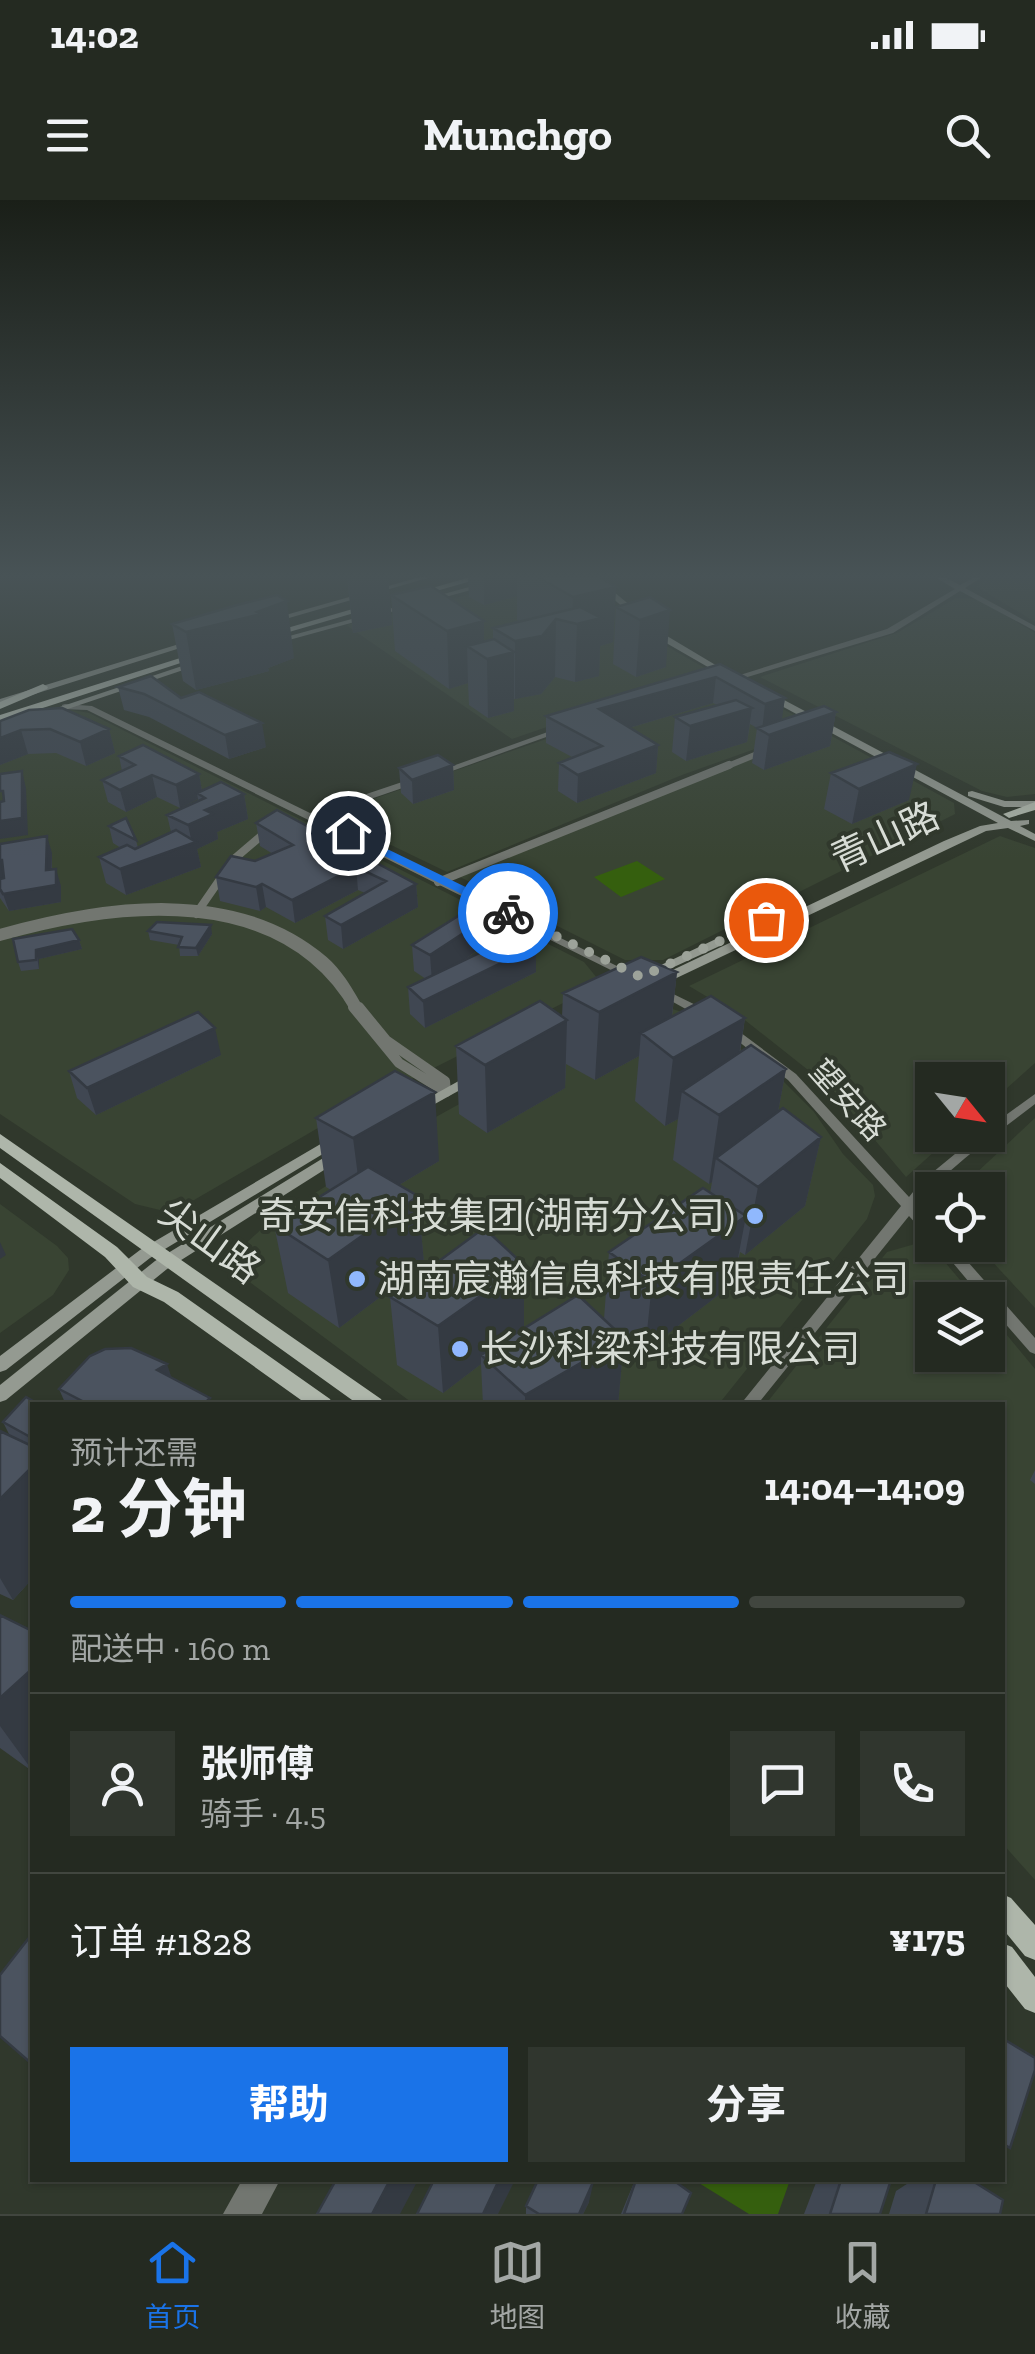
<!DOCTYPE html>
<html lang="zh">
<meta charset="utf-8">
<style>
:root{--surface:#242a21;--page:#30362e;--text:#f1f3f6;--muted:#a3a7a5;--line:#41463f;--accent:#1a73e8}
body{margin:0;font-family:"Zilla Slab","Noto Sans SC",serif;background:var(--page);color:var(--text);height:100vh;display:flex;flex-direction:column;font-size:38px;white-space:nowrap}
*{box-sizing:border-box;margin:0}
p{font-size:32px;color:var(--muted)}
.icon{flex:none;width:55px;height:55px;fill:none;stroke:currentColor;stroke-width:2;stroke-linecap:round;stroke-linejoin:round}
.map{position:relative;flex:1;overflow:hidden}
.panel{position:absolute;left:30px;top:1202px;width:975px;height:780px;display:flex;flex-direction:column;background:var(--surface);border-radius:0px;box-shadow:0 2px 8px #0004,0 0 0 2px var(--line)}
.panel>*{flex:none}
.needle{width:65px;rotate:120deg}
.fabs{position:absolute;left:915px;top:862px;display:grid;gap:20px}
.fabs a{display:grid;place-items:center;width:90px;height:90px;border-radius:0px;background:var(--surface);box-shadow:0 2px 8px #0004,0 0 0 2px var(--line);font-size:50px}
.pin{position:absolute;display:grid;place-items:center;width:85px;height:85px;color:#fff;margin:-42px;border:5px solid #fff;border-radius:50%;box-shadow:0 2px 10px #0007}
.courier{position:absolute;display:grid;place-items:center;width:100px;height:100px;margin:-50px;border:8px solid #1a73e8;border-radius:50%;background:#fff;color:#222;box-shadow:0 2px 12px #0007}
.overview em{font-style:normal;font-weight:700}
.overview div{display:flex;flex-direction:column-reverse}
.overview{display:flex;align-items:center;justify-content:space-between;height:170px;padding:0 40px}
h1{font-size:65px;font-weight:700;line-height:75px}
.bar{display:grid;grid-template-columns:repeat(4,1fr);gap:15px 10px;align-content:center;height:120px;padding:0 40px}
.bar i{height:12px;border-radius:8px;background:var(--line)}
.bar .current{background:var(--accent)}
.bar p{grid-column:span 4}
.line{display:flex;align-items:center;gap:25px;padding:0 40px;border-top:2px solid var(--line)}
.line div{flex:1}
.round{display:grid;place-items:center;flex:none;width:105px;height:105px;border-radius:0px;background:var(--page)}
.button{display:flex;gap:20px;margin-top:auto;padding:20px 40px}
.button a{flex:1;height:115px;border-radius:0px;background:var(--accent);color:#fff;font-size:40px;font-weight:700;line-height:115px;text-align:center}
.button a+a{background:var(--page);color:var(--text)}
.status{display:flex;justify-content:space-between;align-items:center;height:70px;padding:0 50px;background:var(--surface);direction:ltr}
.status svg{height:28px;fill:currentColor}
header{display:flex;justify-content:space-between;align-items:center;height:130px;padding:0 40px;background:var(--surface);font-size:45px;font-weight:700}
.dock{display:flex;justify-content:space-around;align-items:center;height:140px;border-top:2px solid var(--line);background:var(--surface);font-size:28px;color:var(--muted)}
.dock a{display:grid;justify-items:center;gap:5px}
.dock .current{color:var(--accent)}
.map>svg:first-child{display:block}
</style>
<div class="status"><b>14:02</b><svg viewBox="0 0 49 12"><path d="M0 12V9h3v3zM5 12V6h3v6zM10 12V3h3v9zM15 12V0h3v12zM26 1h20v11H26zM47 4h2v5h-2z"/></svg></div>
<header><svg class="icon" aria-label="menu" viewBox="0 0 24 24"><path d="M4 6h16M4 12h16M4 18h16"/></svg>Munchgo<svg class="icon" aria-label="search" viewBox="0 0 24 24"><circle cx="10" cy="10" r="6"/><path d="M15 15l6 6"/></svg></header>
<div class="map">
<svg width="1035" height="2014" viewBox="0 0 1035 2014">
<rect width="100%" height="100%" fill="#30382c"/>
<path fill="#394433" d="M581,377L656,440L710,471L512,539L346,425L491,389Z
M986,377H1035V422L977,387Z
M956,398L978,399L1035,433V594L1007,597L982,591L760,477L897,433Z
M743,488L817,527L682,575L447,672L337,619L353,606L581,527Z
M72,510L89,513L584,762L597,778L589,790L342,914L182,1007L160,1010L135,1004L0,914V536Z
M828,534L954,603L955,614L663,760H625L460,677L689,580Z
M1000,636L1035,648V863L988,905V880H932V935H953L906,977L832,889L741,817L689,786Z
M665,807L686,813L771,869L814,912L843,954L873,985L875,996L867,1019L718,1205H415L243,1077L237,1062L240,1049L269,1022L434,918L550,854Z
M1035,918V1108L977,1045H988V990H958Z
M0,1004L57,1046L68,1058L69,1070L53,1095L0,1133Z
M915,1044L938,1054L977,1100H932V1155H988V1112L1035,1169V1680L1003,1644L1002,1205H765L887,1052Z"/>
<path fill="#355f0e" d="M637,661L665,679L621,697L594,677Z
M694,1980H790L778,2014H749Z"/>
<g fill="none" stroke-linecap="round" stroke-linejoin="round">
<path stroke="#727670" stroke-width="6" d="M723,568L762,552"/>
<path stroke="#727670" stroke-width="8" d="M438,682L729,565
M196,714L234,659L268,630
M0,733C103,704 235,684 324,760C340,774 350,793 360,810
M0,737C119,703 283,684 355,810"/>
<path stroke="#727670" stroke-width="10" d="M353,807L399,863L446,892L445,881L386,840L359,807"/>
<path fill="#727670" fill-rule="evenodd" d="M935,377H944L960,385L975,377H982L965,388L1035,426V431L960,391L893,433L731,482L724,480L887,429L955,389Z
M65,504L92,506L310,613L414,578H420V582L318,617L637,776L635,778H627L87,510L62,509V505Z
M556,529L563,531L441,575L433,573Z
M659,787L710,812L712,815L710,818H702L655,792L653,790Z
M729,824L796,874L909,997L921,982L978,935H988V928L1035,894V904C994,936 949,966 917,1006L932,1023V1037L927,1036L909,1016L757,1205H740L901,1006L788,880L725,831L723,828Z
M938,1045H953L1035,1138V1154L1030,1152L988,1104V1100H984Z
M242,1980H280L262,2014H223Z"/>
<path fill="#949a91" fill-rule="evenodd" d="M420,377H431L275,422L268,420Z
M506,377H518L278,443L271,441Z
M588,377H596L667,436L734,476L727,478L661,440Z
M189,441L196,443L0,505V499Z
M197,461L204,463L44,517L36,515Z
M765,493H771L1011,621L1029,620V624L1020,626L1035,634V641L1008,628L986,631L666,783H658V777L944,641L980,626L998,623L765,497Z
M972,591L1005,601H1035V607H1004L968,596V592Z
M718,738L722,739V745L652,777H644L642,774Z
M473,873L480,877L478,880L424,910H414L412,907Z
M336,935L343,940L341,943L150,1058L6,1170L0,1172V1156L140,1050Z
M338,949L345,954L343,958L167,1069L6,1200L0,1202V1185L155,1061Z"/>
<path fill="#aeb6aa" fill-rule="evenodd" d="M1035,602V610L1009,618L1003,614Z
M0,934L381,1199L384,1205H359L0,948Z
M0,963L117,1047L147,1077L178,1092L330,1199L333,1205H308L164,1102L133,1087L105,1057L0,978Z
M1002,1694L1011,1698L1035,1725V1760L1025,1756L1002,1728Z
M1002,1743L1012,1747L1035,1777V1813L1025,1809L1002,1780Z"/>
<path fill="#bac2b6" fill-rule="evenodd" d="M471,377H485L412,398L407,395Z
M370,404L378,406L272,437L263,435Z
M196,453L205,455L0,522V515Z
M43,484L48,487L47,489L0,509V502Z"/>
</g>
<path fill="#404752" d="M347,377H388L392,425L353,433Z
M468,377H599L616,387L613,442L600,446L599,476L575,482L555,477L541,494L514,499V511L488,518L469,505L468,483L449,489L395,451L391,395L484,421V442L493,440V428L519,421L517,420V396L484,405L469,397Z
M650,397L666,467L636,477L613,464L616,407Z
M172,424L294,458L268,468L269,471L196,490L183,481Z
M720,464L785,498L781,520L836,512L830,546L764,570L752,563L757,528L750,524L747,542L686,561L672,552L675,517L717,505L713,503L629,528L658,545L656,573L577,603L558,591L559,563L572,557L546,543V516Z
M118,487L181,498L266,547L229,559L149,517L124,510Z
M0,521L109,529L115,553L86,566L56,553L28,554L0,565Z
M119,556L199,574L202,591L244,594L248,619L217,632L218,639L197,649L201,667L126,695L106,683L99,657L121,648L113,643L109,626L136,640L138,648L171,632L167,615L198,601V599L180,608L157,597L126,612L108,602L102,580L122,571Z
M453,565L454,590L413,604L401,593L399,568Z
M831,573L909,600L852,624L824,609Z
M256,623L416,684L418,707L343,749L328,740L325,716L365,693L358,690L295,723L266,707L260,711L220,701L216,677L273,654L260,646Z
M52,653V670L61,686V702L9,711L0,698V679Z
M148,731L212,734L198,756H180L179,745L150,740Z
M79,740L82,749L39,759V769L21,771L18,762Z
M488,743L460,763L536,746V772L425,828L410,814L408,787L426,779L414,771L412,745Z
M677,772L672,817L745,818L740,853L786,869L778,912L821,937L805,1006L745,1055L740,1052L733,1084L645,1151L609,1124L624,1138L618,1205H483L481,1164L443,1193L397,1165L390,1097L524,1128L604,1119L609,1052L710,993L712,982L709,984L673,960L678,919L665,926L635,901L639,856L595,880L566,864L565,888L487,933L459,914L456,846L562,817L563,793Z
M221,855L96,915L77,898L69,871Z
M316,918L439,961L399,985L418,996L424,1064L339,1128L288,1093L274,1025L331,990L326,987Z
M171,1178L212,1205H66L59,1189Z
M32,1205V1379L13,1400L0,1394V1231L10,1236L3,1222Z
M1035,1270V1284L1030,1280Z
M0,1415L32,1431V1571L0,1548Z
M635,1980H673L682,2014H621Z
M817,1980H891L880,2014H804Z
M913,1980H971L1000,2014H889L896,1991Z
M589,2002L583,2014H526V2006Z"/>
<path fill="#343a42" d="M354,377H388L392,425L353,433L348,378Z
M484,377H517V396L484,405Z
M616,387L613,442L600,446L599,476L575,482L577,424L572,423L573,397Z
M287,401L294,458L268,468L269,471L196,490L186,432L257,412Z
M670,410L666,467L636,477L640,420Z
M556,419L555,477L541,494L515,499V441Z
M484,421V457L467,446L468,483L449,489L447,431Z
M514,452V511L488,518L487,459Z
M716,477L713,503L598,537L599,509Z
M785,498L781,525L762,531L765,504Z
M752,508L747,542L686,561L690,526Z
M836,512L830,546L764,570L769,535Z
M262,523L266,547L229,559L225,535Z
M109,529L115,553L86,566L80,542Z
M21,530L28,554L0,565V538Z
M658,545L656,573L577,603L578,575Z
M917,564L909,600L852,624L859,589Z
M453,565L454,590L413,604L412,580Z
M22,571L26,588L28,635L0,639V621Z
M199,574L203,597L197,593L198,599L180,608L176,585Z
M152,575L157,597L126,612L120,590Z
M244,594L248,619L217,632L218,639L197,649L201,667L126,695L120,669L192,643L188,625L205,610Z
M47,636L52,653L51,686L56,669L61,686V702L9,711L3,694L46,670Z
M0,660H2L7,677L0,678Z
M356,667L358,690L295,723L292,700Z
M262,684L266,707L260,711L256,687Z
M416,684L418,707L343,749L341,725Z
M488,717V743L432,782L430,755Z
M211,725L212,734L198,756L196,748Z
M79,740L82,749L39,759V769L36,750Z
M536,746V772L425,828L423,801Z
M677,772L669,840L641,833L639,856L595,880L599,812Z
M745,818L734,886L682,891L678,919L665,926L673,858Z
M567,820L565,888L487,933L485,865Z
M215,828L221,855L96,915L87,888Z
M786,869L773,938L716,958L712,982L709,984L719,915Z
M435,892L439,961L362,1007L353,938Z
M821,937L805,1006L745,1055L758,987Z
M418,996L424,1064L339,1128L328,1060Z
M746,1016L733,1084L645,1151L652,1083Z
M0,1042L6,1055L0,1059Z
M524,1065V1133L481,1155V1164L443,1193L438,1126Z
M624,1138L618,1205H525V1195Z
M167,1164L173,1182L157,1170Z
M32,1267V1379L13,1400L0,1378V1299Z
M32,1469V1570L0,1526V1498Z
M390,1980H418L400,2014H372Z
M499,1980H515L498,2014H483Z
M594,1980L589,2002L583,2014H579Z"/>
<path fill="#4b535f" stroke="#343a42" stroke-width="2.5" d="M538,377H599L616,387L573,397Z
M431,386L484,421L447,431L391,395Z
M277,395L287,401L257,412L261,414L186,432L172,424L237,405Z
M650,397L670,410L640,420L616,407Z
M580,407L601,418L577,424L556,419L542,436L515,441L493,428Z
M494,439L514,452L487,459L467,446Z
M720,464L785,498L765,504L716,477L599,509L658,545L578,575L559,563L602,546L546,516Z
M151,476L181,498L199,492L262,523L225,535L144,494L118,487Z
M736,500L752,508L690,526L675,517Z
M824,506L836,512L769,535L757,528Z
M62,508L109,529L80,542L50,529L21,530L0,538V521L29,510Z
M143,545L199,574L176,585L152,575L120,590L102,580L135,565L119,556Z
M889,552L917,564L859,589L831,573Z
M438,555L453,565L412,580L399,568Z
M22,571V618L0,621V602L4,601L3,591H0V574Z
M221,582L244,594L205,610L213,614L188,625L167,615L205,598L197,593Z
M277,610L416,684L341,725L325,716L386,681L356,667L292,700L262,684L256,687L216,677L231,656L255,661L293,645L256,623Z
M126,618L136,640L109,626Z
M176,630L196,642L120,669L99,657L127,645L135,649Z
M47,636L46,670L56,669V685L3,694L0,689V679L4,678L2,660H0V644Z
M471,708L488,717L430,755L412,745Z
M157,722L211,725L196,748L178,747L182,737L148,731Z
M72,729L79,740L36,750V760L18,762L13,739Z
M519,734L536,746L423,801L408,787Z
M641,757L677,772L599,812L563,793Z
M711,796L745,818L673,858L641,833Z
M540,801L567,820L485,865L456,846Z
M198,812L215,828L87,888L69,871Z
M751,845L786,869L719,915L682,891Z
M395,871L435,892L353,938L316,918Z
M783,908L821,937L758,987L716,958Z
M368,967L418,996L328,1060L274,1025Z
M703,988L746,1016L652,1083L609,1052Z
M484,1028L524,1065L438,1126L390,1097Z
M578,1095L624,1138L525,1195L481,1155Z
M131,1148L167,1164L157,1170L210,1198L203,1205H134L129,1202L127,1205H90L59,1189L90,1156L105,1149Z
M26,1197L40,1205H32V1238L3,1222Z
M0,1231L32,1246V1267L0,1299Z
M0,1415L32,1431V1469L0,1498Z
M32,1734V1864L0,1836V1775Z
M1002,1838L1035,1858V1870L1010,1948L1002,1943Z
M336,1980H390L372,2014H317Z
M434,1980H499L483,2014H417Z
M538,1980H594L579,2014H539L526,2006Z
M636,1980H673L691,1993L682,2014H624Z
M841,1980H891L880,2014H830Z
M936,1980H971L1003,2000L1000,2014H926Z"/>
<linearGradient id="sky" x2="0" y2="1"><stop stop-color="#1a1f18"/><stop offset="0.57" stop-color="#485356"/><stop offset="1" stop-color="#485356" stop-opacity="0"/></linearGradient>
<rect width="1035" height="659" fill="url(#sky)"/>
<path fill="#1a73e8" d="M348,630L513,710L514,713L504,715L344,636Z"/>
<g fill="none" stroke-linecap="round" stroke-linejoin="round">
<path stroke="#9da39a" stroke-width="10" stroke-dasharray="0 18" d="M508,713L641,777L766,720"/>
</g>
<g fill="#90b8fd" stroke="#30382c" stroke-width="4">
<circle cx="755" cy="1016" r="10"/>
<circle cx="357" cy="1079" r="10"/>
<circle cx="460" cy="1149" r="10"/>
</g>
<g text-anchor="middle" dominant-baseline="central" stroke-width="8" stroke-linejoin="round" paint-order="stroke">
<g font-size="32" fill="#d7dcd5" stroke="#30382c">
<text transform="translate(848 900) rotate(48)">望安路</text>
</g>
<g font-size="38" fill="#d7dcd5" stroke="#30382c">
<text transform="translate(885 637) rotate(-25)">青山路</text>
<text transform="translate(210 1041) rotate(36)">尖山路</text>
</g>
<g font-size="38" fill="#d7dcd5" stroke="#30382c" text-anchor="start">
<text x="735" y="1016" text-anchor="end">奇安信科技集团(湖南分公司)</text>
<text x="377" y="1079">湖南宸瀚信息科技有限责任公司</text>
<text x="480" y="1149">长沙科梁科技有限公司</text>
</g>
</g>
</svg>
<div class="fabs">
<a><svg class="needle" viewBox="-14 -14 28 28"><path d="M0-13l5 13h-10z" fill="#e53935"/><path d="M0 13l5-13h-10z" fill="#a3a7a5"/></svg></a>
<a><svg class="icon" aria-label="locate" viewBox="0 0 24 24"><circle cx="12" cy="12" r="6"/><path d="M12 2v4M12 18v4M2 12h4M18 12h4"/></svg></a>
<a><svg class="icon" aria-label="layers" viewBox="0 0 24 24"><path d="M12 4l9 5-9 5-9-5zM3 14l9 5 9-5"/></svg></a>
</div>
<div class="pin" style="left:766px;top:720px;background:#ea580c"><svg class="icon" aria-label="bag" viewBox="0 0 24 24"><path d="M5 8h14l-1 12H6zM9 8a3 3 0 0 1 6 0"/></svg></div>
<div class="pin" style="left:348px;top:633px;background:#1f2937"><svg class="icon" aria-label="home" viewBox="0 0 24 24"><path d="M3 11l9-7 9 7M6 9v11h12V9"/></svg></div>
<div class="courier" style="left:508px;top:713px"><svg class="icon" aria-label="bike" viewBox="0 0 24 24"><circle cx="6" cy="16" r="4"/><circle cx="18" cy="16" r="4"/><path d="M6 16l4-8h5l3 8M10 8l3 8H6M13 5h3"/></svg></div>
<section class="panel">
<div class="overview"><div><h1>2 分钟</h1><p>预计还需</p></div><em>14:04–14:09</em></div>
<div class="bar"><i class="current"></i><i class="current"></i><i class="current"></i><i></i><p>配送中 · 160 m</p></div>
<div class="line" style="height:180px"><a class="round"><svg class="icon" aria-label="person" viewBox="0 0 24 24"><circle cx="12" cy="8" r="4"/><path d="M4 21q1-7 8-7t8 7"/></svg></a><div><b>张师傅</b><p>骑手 · 4.5</p></div><a class="round"><svg class="icon" aria-label="chat" viewBox="0 0 24 24"><path d="M4 5h16v11H9l-5 4z"/></svg></a><a class="round"><svg class="icon" aria-label="phone" viewBox="0 0 24 24"><path d="M5 4h4l2 5-3 2q2 4 5 5l2-3 5 2v4C11 20 4 13 5 4z"/></svg></a></div>
<div class="line" style="height:130px"><div>订单 #1828</div><b>¥175</b></div>
<div class="button"><a>帮助</a><a>分享</a></div>
</section>
</div>
<nav class="dock">
<a class="current"><svg class="icon" aria-label="home" viewBox="0 0 24 24"><path d="M3 11l9-7 9 7M6 9v11h12V9"/></svg>首页</a>
<a><svg class="icon" aria-label="map" viewBox="0 0 24 24"><path d="M3 6l6-2 6 2 6-2v14l-6 2-6-2-6 2zM9 4v14M15 6v14"/></svg>地图</a>
<a><svg class="icon" aria-label="saved" viewBox="0 0 24 24"><path d="M7 4h10v16l-5-4-5 4z"/></svg>收藏</a>
</nav>
